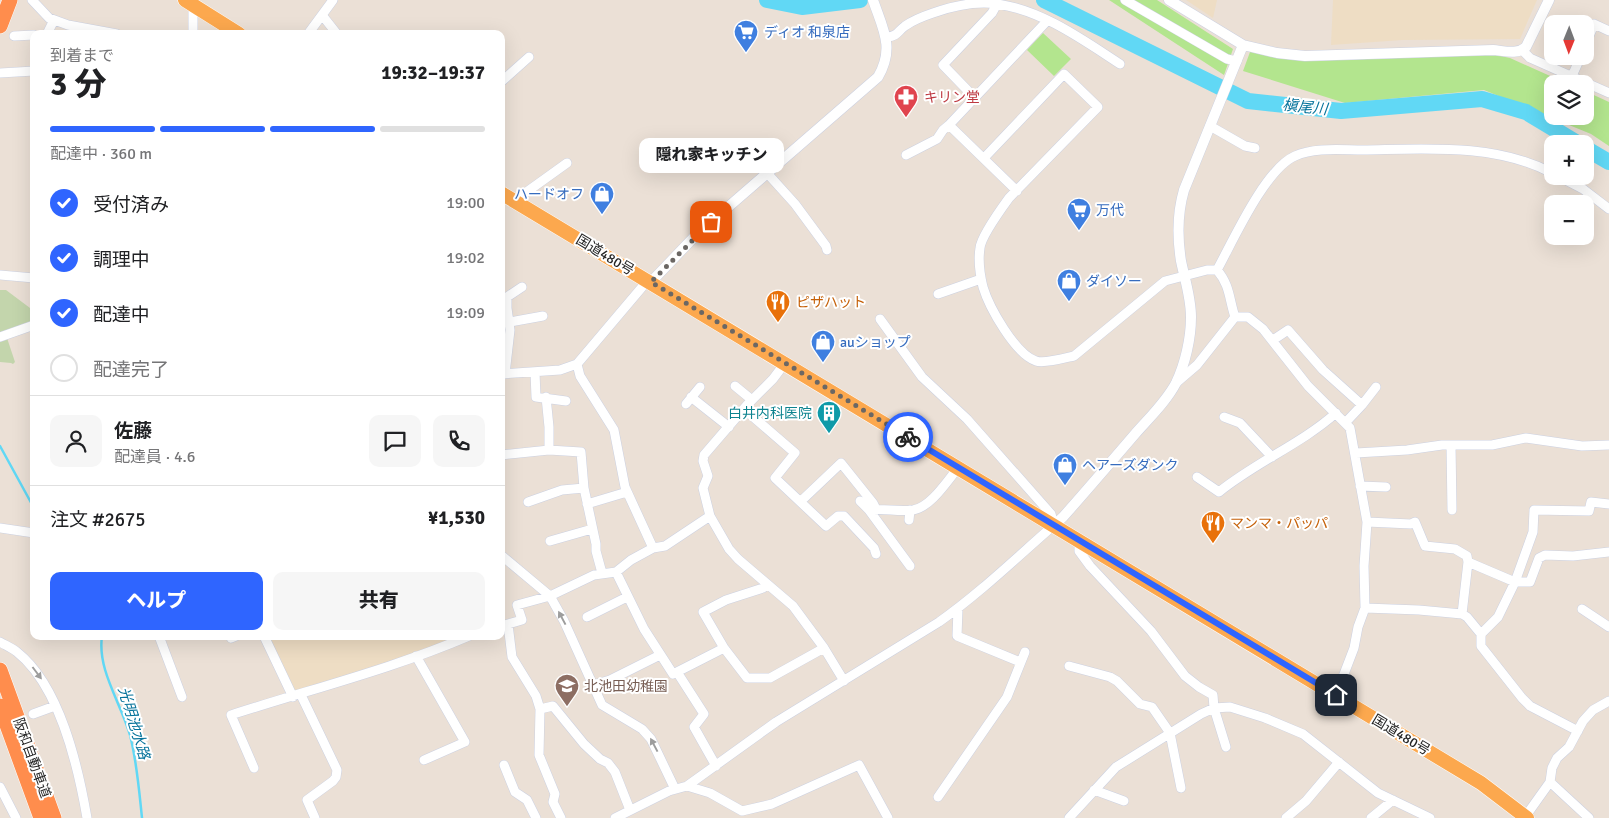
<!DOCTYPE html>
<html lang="ja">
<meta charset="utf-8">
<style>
:root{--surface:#fff;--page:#f6f6f6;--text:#202124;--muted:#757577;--line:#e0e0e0;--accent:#2f65ff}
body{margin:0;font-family:Signika,"Noto Sans JP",sans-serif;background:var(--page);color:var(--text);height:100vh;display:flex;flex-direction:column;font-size:19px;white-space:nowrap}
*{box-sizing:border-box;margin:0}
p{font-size:16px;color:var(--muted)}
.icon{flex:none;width:28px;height:28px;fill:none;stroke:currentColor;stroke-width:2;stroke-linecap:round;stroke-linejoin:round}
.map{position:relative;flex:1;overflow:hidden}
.panel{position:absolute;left:30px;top:30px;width:475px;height:610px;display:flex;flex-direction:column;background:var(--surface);border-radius:10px;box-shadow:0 5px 20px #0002}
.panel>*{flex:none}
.needle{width:32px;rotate:181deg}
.buttons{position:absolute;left:1544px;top:15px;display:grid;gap:10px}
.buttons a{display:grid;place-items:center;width:50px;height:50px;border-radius:10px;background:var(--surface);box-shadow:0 5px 20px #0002;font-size:25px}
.pin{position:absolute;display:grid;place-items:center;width:42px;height:42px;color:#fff;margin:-21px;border-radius:10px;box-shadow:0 2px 8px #0006}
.courier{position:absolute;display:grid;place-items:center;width:50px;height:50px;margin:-25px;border:4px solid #2f65ff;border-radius:50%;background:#fff;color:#222;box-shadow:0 1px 6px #0007}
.bubble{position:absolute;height:35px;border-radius:10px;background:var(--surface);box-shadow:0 5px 20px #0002;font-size:16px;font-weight:800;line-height:35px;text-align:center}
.head em{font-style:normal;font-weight:800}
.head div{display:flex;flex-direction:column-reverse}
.head{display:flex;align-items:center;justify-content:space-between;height:85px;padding:0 20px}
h1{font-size:32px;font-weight:800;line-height:38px}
.bar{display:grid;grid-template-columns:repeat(4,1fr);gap:8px 5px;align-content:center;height:60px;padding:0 20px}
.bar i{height:6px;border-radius:4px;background:var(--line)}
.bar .active{background:var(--accent)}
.bar p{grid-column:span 4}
.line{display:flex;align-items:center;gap:12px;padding:0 20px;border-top:1px solid var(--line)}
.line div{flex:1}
.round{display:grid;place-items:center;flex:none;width:52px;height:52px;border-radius:10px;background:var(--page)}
ol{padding:0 20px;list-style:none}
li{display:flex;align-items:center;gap:15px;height:55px}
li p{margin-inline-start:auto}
li .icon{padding:5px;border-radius:50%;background:var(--accent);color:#fff;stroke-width:4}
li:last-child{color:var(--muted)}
li i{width:28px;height:28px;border:2px solid var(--line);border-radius:50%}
.action{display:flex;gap:10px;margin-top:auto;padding:10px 20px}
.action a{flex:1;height:58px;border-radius:10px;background:var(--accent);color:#fff;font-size:20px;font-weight:800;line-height:58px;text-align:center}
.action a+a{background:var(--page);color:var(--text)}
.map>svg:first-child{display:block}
</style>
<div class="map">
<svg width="1609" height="818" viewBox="0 0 1609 818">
<rect width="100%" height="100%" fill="#ebe0d6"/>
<path fill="#eeddc4" d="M1186,0H1217L1213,18Z
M1333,0H1537L1520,39L1403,40L1331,45Z
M267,636H458L457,639L299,692L292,690Z"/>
<path fill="#b3e58e" d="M1109,0H1157L1233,49L1224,75Z
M1043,33L1071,59L1054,76L1027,50Z
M1250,52L1491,54L1510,58L1568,84H1552V116H1585V91L1609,102V146L1591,134L1484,90L1345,103L1243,71Z"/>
<path fill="#c3d5ac" d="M0,290H6L34,311V322L0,334Z
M7,338L15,362L13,364L11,363L0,362V340Z"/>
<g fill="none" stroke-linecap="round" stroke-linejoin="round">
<path stroke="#61d8f5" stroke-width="2.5" d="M0,446L34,508
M102,636C97,670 121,703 130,735C137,762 139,790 142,818"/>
<path stroke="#61d8f5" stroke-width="16" d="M767,0L802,7L860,0
M1044,0L1248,101L1341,111L1482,99L1526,112L1579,144
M1585,148L1609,162"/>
<defs>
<path id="minor" d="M32,0L49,18L68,25L117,34
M1125,0L1227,59L1237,61
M322,15L337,34
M47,34L54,20
M193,34V5
M308,34L333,0
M14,36L34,35
M887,37C898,36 897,32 905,26C912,21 924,16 933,13C953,6 976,1 997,4C1042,10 1083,40 1120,64
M1585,46L1594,24L1609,31
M1522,50L1530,58L1609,93
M0,73L34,71
M1572,76L1581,56
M501,82L529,57
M974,97L943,65L992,13L997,4
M1210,126L1245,146L1255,148
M906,155L937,139L943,130L949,125
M984,158L1064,74L1098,107L1009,198C1001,209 981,237 980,248C978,261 980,275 983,287C989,307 1015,354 1036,361C1044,364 1065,358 1074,356L1165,281L1207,270H1217C1230,285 1229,299 1235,317L1197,365L1176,383
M767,173L795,204L826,246L827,250
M1558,176L1583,189L1609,209
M1017,191L949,125L1047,21
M517,202L521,196L567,163
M1217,270C1233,241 1265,169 1295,156C1315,147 1341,150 1363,150C1425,149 1495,143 1552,173
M0,275L34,278
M938,294L981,279
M1235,317H1248L1263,329L1308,386L1350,428L1367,522L1364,566L1365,608
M510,322L543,316
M0,337L34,325
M1273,340L1288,330L1323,370L1362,405
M785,363L773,379L747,405L704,455L703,461L708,476L703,488L710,516L729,549L738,559L793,606L824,648L844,681
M577,364L580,376L614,430L625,487L653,548
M535,372L536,397L566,401
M501,374L560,370L577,364L643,286L651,282
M505,374L510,330L507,308V297L522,287
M735,386L752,400
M546,397L549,427V450
M691,397L729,427
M686,404L700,387
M744,409L795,453L775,478L826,526L838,516H844L874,548L876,554
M1224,417L1240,423L1272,457
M1346,422L1362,405L1376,387
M1451,445L1452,510
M1356,453L1407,450L1442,445H1492L1526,438L1582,446L1609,445
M501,455L549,450L581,452L584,488L596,544V551L602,573
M1197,477L1219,492C1256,462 1301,444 1336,413
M1360,486L1386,487
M801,501L841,463L873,503L876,509
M860,501L869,510
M528,502L562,490L584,488
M587,504L627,492
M909,520L910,510
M1367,522L1411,524L1415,522L1425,546L1455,549L1467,556L1468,562L1515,582L1533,532L1534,510L1589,511L1591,502L1609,504
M0,528L34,533
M1079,540V551L1090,566L1151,631L1185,676L1199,687L1213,695L1214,708L1226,747
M550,541L592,529
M501,555L550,596L564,621L602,705L642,729L651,739L675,789
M910,566L869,510C884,508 898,512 913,510C931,507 947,481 958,468
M616,572L644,629L673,674L724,648L747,678H770L824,648
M958,609L957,636L1020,662
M1582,609L1609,627
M1462,614L1468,562
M587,617L627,597
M508,624L512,657L536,696L540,709L539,755L555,794L553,802L561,818
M501,626L522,620L517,605L550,596L594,575L616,572L631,560L653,548L665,546L710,516
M1481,634V646L1522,698L1530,706L1578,731
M159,636L182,697
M230,636L231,638L236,636
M264,636L293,697
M0,642C5,645 12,648 17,652C60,686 78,766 87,818
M724,648L703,612L726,600L763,588L767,585
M416,656L465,742L424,760
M1069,666L1110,677L1117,681L1140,704L1152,707L1170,733L1181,788
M677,672L704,714L694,727L716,766
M593,685L610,680L660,655
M301,695L337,770L336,777L333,781L307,800L315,818
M1336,695L1354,648L1358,627L1365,608L1419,610L1462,614L1467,617L1481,634L1498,617L1515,582H1530L1539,558L1545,555L1573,556L1609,552
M540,709L553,706L584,744L600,759L608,763L615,772L630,810
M33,714L55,706
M504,765L515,792L527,800L536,818
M254,768L231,715C311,689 392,669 469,636
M1550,782L1589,818
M687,786L710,793L742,811L772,804L859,765L888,818
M0,787L16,818
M1094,790L1124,801
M938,797L1007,697L1025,652
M1525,817L1550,782L1552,768L1557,758L1569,747L1583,721L1593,710L1609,701
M615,818L669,791L687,786L776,722L939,622C980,593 1016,558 1054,525L1051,514L967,419L922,377L880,319
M1069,818L1116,767L1201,714L1214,708L1230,707L1265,718L1303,734L1378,793L1430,818
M1286,818L1306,801L1339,762
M1371,818L1393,800"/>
<path id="tertiary" d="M1169,0L1243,45L1277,53L1305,56L1493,50C1505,51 1517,55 1526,47L1549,0
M651,282L697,234L878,77C895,48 883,29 873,0
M1054,525L1063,517C1087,490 1111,462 1135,434C1149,418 1166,402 1176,383C1185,364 1191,339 1191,317C1191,298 1185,280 1181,261C1177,236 1177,214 1184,190L1243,45"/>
<path id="trunk" d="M185,0L239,34
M501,193L1481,783L1527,818"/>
<path id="motorway" d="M0,26L10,0
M0,670L54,818
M0,706L41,818"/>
</defs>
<use href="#minor" stroke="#ccd1e1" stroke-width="10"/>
<use href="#tertiary" stroke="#ccd1e1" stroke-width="11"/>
<use href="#trunk" stroke="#fff" stroke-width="15"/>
<use href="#motorway" stroke="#fff" stroke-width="16"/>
<use href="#minor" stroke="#fff" stroke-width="9"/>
<use href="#tertiary" stroke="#fff" stroke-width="10"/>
<use href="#trunk" stroke="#fca84e" stroke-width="14"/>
<use href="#motorway" stroke="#ff8d4d" stroke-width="15"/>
</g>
<defs><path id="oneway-solid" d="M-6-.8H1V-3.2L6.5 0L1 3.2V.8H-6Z" transform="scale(1.25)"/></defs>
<g fill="#9d9d9d">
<use href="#oneway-solid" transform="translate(562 618) rotate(-118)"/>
<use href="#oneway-solid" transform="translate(37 673) rotate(53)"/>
<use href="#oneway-solid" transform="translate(654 745) rotate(-118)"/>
</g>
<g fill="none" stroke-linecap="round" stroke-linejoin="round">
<path stroke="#6b6764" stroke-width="5" stroke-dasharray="0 9" d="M711,222L651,282L908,437"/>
<path stroke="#2f65ff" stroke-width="6" d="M908,437L1336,695"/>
</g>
<defs>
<symbol id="supermarket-pin" viewBox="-11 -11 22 30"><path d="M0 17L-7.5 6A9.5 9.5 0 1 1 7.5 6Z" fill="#3f7fe0" stroke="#fff"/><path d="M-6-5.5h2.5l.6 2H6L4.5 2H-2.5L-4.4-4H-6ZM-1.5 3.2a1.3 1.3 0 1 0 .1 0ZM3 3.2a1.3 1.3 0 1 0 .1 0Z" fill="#fff"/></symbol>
<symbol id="pharmacy-pin" viewBox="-11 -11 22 30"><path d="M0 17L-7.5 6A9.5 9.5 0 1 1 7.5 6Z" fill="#e0444e" stroke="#fff"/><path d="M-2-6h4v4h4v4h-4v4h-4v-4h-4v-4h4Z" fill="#fff"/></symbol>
<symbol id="shop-pin" viewBox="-11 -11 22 30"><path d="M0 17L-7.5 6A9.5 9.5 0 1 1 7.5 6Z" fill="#3f7fe0" stroke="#fff"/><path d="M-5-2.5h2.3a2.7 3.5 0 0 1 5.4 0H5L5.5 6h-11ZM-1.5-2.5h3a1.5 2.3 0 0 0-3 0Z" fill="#fff"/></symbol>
<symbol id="restaurant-pin" viewBox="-11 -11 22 30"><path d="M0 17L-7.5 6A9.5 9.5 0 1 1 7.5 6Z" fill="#e8710a" stroke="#fff"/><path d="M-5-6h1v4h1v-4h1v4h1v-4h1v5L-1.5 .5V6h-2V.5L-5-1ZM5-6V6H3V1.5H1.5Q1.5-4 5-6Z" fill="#fff"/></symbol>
<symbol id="building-pin" viewBox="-11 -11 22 30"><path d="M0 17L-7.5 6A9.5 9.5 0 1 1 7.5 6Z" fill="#0f9aa8" stroke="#fff"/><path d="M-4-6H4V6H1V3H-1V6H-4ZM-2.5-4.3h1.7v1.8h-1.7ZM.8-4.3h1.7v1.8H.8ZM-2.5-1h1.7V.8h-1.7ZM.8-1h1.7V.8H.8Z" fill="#fff"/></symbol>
<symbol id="school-pin" viewBox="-11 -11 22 30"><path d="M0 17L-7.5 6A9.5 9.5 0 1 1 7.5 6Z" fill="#8d6e63" stroke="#fff"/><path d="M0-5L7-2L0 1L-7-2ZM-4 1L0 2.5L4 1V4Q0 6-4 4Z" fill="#fff"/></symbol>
</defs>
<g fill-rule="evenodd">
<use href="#supermarket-pin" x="732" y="18" width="28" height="38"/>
<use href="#pharmacy-pin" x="892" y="83" width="28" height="38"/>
<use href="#shop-pin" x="588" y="180" width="28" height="38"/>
<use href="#supermarket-pin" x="1065" y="196" width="28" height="38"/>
<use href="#shop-pin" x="1055" y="267" width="28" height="38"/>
<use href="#restaurant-pin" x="764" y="288" width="28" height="38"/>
<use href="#shop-pin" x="809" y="328" width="28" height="38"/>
<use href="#building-pin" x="815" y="399" width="28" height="38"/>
<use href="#shop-pin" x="1051" y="451" width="28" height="38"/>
<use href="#restaurant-pin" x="1199" y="509" width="28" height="38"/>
<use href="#school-pin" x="553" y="672" width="28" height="38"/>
</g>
<g text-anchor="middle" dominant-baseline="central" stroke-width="4" stroke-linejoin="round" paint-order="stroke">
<g font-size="14" fill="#366cbe" stroke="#fff" text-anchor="start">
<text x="764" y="32">ディオ 和泉店</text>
<text x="584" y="194" text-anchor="end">ハードオフ</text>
<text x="1096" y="210">万代</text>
<text x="1086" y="281">ダイソー</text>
<text x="840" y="342">auショップ</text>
<text x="1082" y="465">ヘアーズダンク</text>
</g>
<g font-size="14" fill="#be3a42" stroke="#fff" text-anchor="start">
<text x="924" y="97">キリン堂</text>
</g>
<g font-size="14" fill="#262626" stroke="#fff">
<text transform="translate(605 255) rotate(31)">国道480号</text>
<text transform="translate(1401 735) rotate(31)">国道480号</text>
<text transform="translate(32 758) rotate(70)">阪和自動車道</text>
</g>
<g font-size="14" fill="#c56008" stroke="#fff" text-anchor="start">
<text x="796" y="302">ピザハット</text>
<text x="1230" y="523">マンマ・パッパ</text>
</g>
<g font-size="14" fill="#0d838f" stroke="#fff" text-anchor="end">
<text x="812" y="413">白井内科医院</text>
</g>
<g font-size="14" fill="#785e54" stroke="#fff" text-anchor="start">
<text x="584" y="686">北池田幼稚園</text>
</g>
<g font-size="15" font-style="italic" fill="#06739b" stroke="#fff">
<text transform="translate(1305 107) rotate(6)">槇尾川</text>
<text transform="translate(134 723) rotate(73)">光明池水路</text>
</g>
</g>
</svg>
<div class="buttons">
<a><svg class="needle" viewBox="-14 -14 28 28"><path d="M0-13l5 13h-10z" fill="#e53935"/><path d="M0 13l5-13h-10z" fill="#757577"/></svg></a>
<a><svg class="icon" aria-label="layers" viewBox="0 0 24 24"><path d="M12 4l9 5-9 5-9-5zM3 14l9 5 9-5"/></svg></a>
<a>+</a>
<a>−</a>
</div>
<div class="pin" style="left:711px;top:222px;background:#ea580c"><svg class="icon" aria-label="bag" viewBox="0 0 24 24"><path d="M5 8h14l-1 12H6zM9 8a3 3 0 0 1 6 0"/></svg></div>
<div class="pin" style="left:1336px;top:695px;background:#1f2937"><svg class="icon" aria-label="home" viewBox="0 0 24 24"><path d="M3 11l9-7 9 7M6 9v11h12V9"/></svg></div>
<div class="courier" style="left:908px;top:437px"><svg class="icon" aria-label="bike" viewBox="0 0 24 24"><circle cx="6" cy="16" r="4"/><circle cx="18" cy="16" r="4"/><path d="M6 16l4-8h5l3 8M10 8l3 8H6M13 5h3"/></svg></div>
<div class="bubble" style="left:639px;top:138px;width:145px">隠れ家キッチン</div>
<section class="panel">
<div class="head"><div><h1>3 分</h1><p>到着まで</p></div><em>19:32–19:37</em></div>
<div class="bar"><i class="active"></i><i class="active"></i><i class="active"></i><i></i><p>配達中 · 360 m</p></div>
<ol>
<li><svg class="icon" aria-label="check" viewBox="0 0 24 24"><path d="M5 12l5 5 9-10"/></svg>受付済み<p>19:00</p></li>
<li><svg class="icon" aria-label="check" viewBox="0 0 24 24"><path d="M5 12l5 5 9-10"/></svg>調理中<p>19:02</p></li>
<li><svg class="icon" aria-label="check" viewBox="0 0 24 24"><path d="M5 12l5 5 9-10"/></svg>配達中<p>19:09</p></li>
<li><i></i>配達完了</li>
</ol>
<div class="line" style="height:90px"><a class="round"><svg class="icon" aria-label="person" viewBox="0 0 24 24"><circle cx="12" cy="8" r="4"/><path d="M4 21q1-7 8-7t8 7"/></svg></a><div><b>佐藤</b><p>配達員 · 4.6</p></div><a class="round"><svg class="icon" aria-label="chat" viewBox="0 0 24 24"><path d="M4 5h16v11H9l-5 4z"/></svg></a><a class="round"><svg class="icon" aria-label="phone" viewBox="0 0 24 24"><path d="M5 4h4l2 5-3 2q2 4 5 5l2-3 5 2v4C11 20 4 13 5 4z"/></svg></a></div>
<div class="line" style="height:65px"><div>注文 #2675</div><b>¥1,530</b></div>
<div class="action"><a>ヘルプ</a><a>共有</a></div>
</section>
</div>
